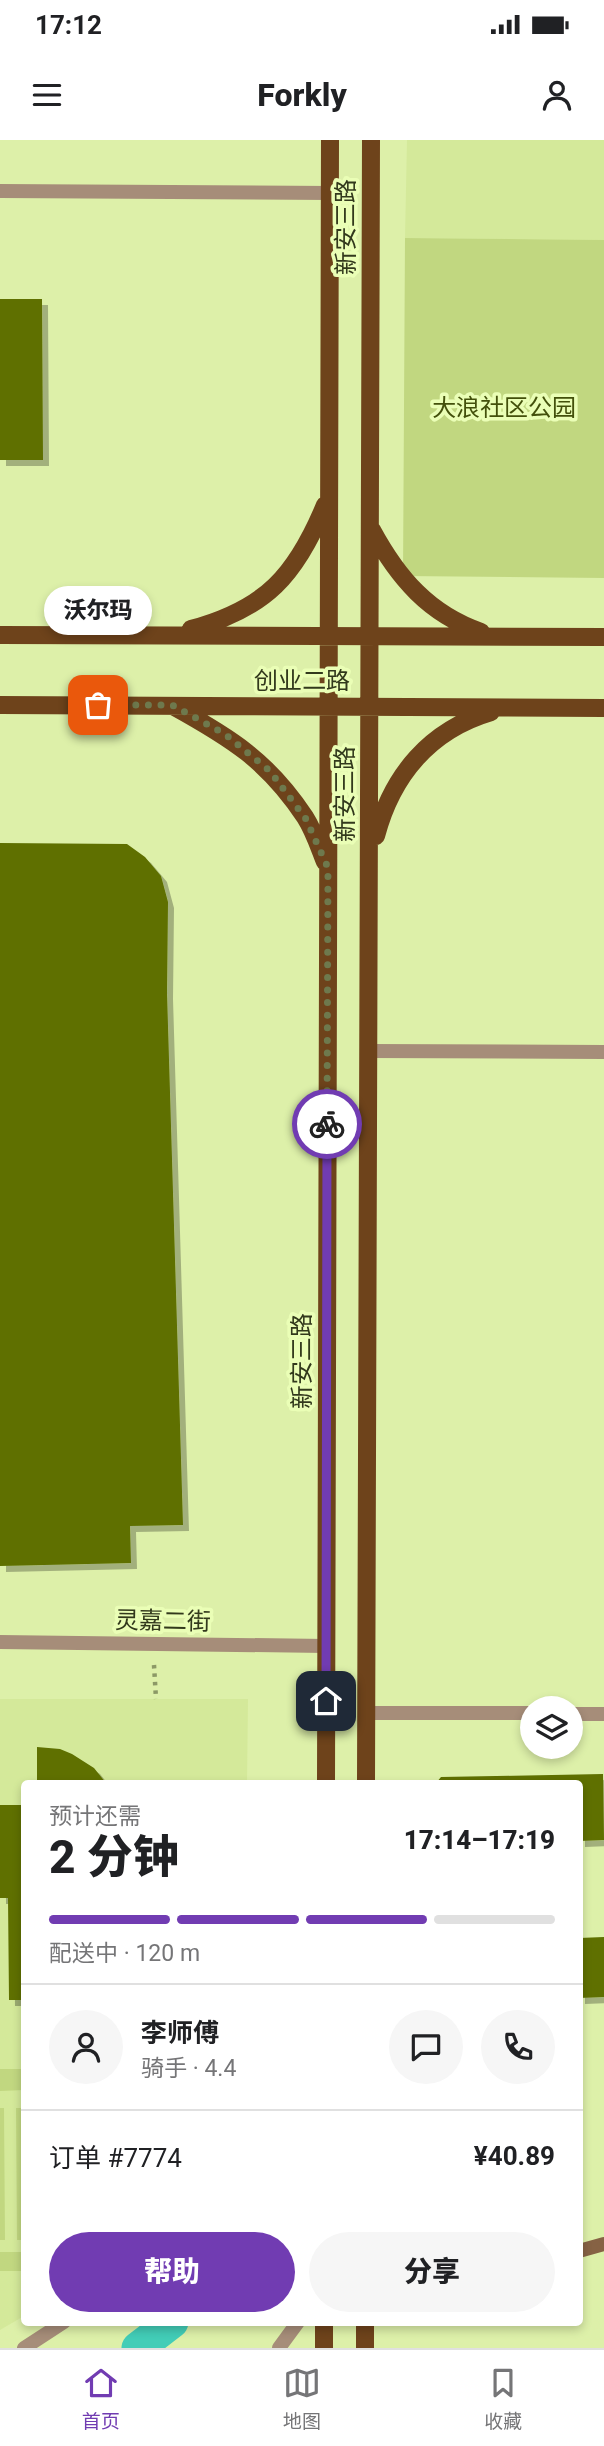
<!DOCTYPE html>
<html lang="zh">
<meta charset="utf-8">
<style>
:root{--surface:#fff;--page:#f6f6f6;--text:#202124;--muted:#757577;--line:#e0e0e0;--accent:#713cb2}
body{margin:0;font-family:Roboto,"Noto Sans SC",sans-serif;background:var(--page);color:var(--text);height:100vh;display:flex;flex-direction:column;font-size:26px;white-space:nowrap}
*{box-sizing:border-box;margin:0}
p{font-size:23px;color:var(--muted)}
.icon{flex:none;width:38px;height:38px;fill:none;stroke:currentColor;stroke-width:2;stroke-linecap:round;stroke-linejoin:round}
.map{position:relative;flex:1;overflow:hidden}
.side{position:absolute;left:21px;top:1640px;width:562px;height:546px;display:flex;flex-direction:column;background:var(--surface);border-radius:7px;box-shadow:0 4px 10px #0003}
.side>*{flex:none}
.tools{position:absolute;left:520px;top:1556px;display:grid;gap:14px}
.tools a{display:grid;place-items:center;width:63px;height:63px;border-radius:50%;background:var(--surface);box-shadow:0 4px 10px #0003;font-size:35px}
.pin{position:absolute;display:grid;place-items:center;width:60px;height:60px;color:#fff;margin:-30px;border-radius:14px;box-shadow:0 4px 10px #0006}
.courier{position:absolute;display:grid;place-items:center;width:70px;height:70px;margin:-35px;border:5px solid #713cb2;border-radius:50%;background:#fff;color:#222;box-shadow:0 2px 9px #0007}
.bubble{position:absolute;height:49px;border-radius:24px;background:var(--surface);box-shadow:0 4px 10px #0003;font-size:23px;font-weight:800;line-height:49px;text-align:center}
.summary em{font-style:normal;font-weight:800}
.summary div{display:flex;flex-direction:column-reverse}
.summary{display:flex;align-items:center;justify-content:space-between;height:119px;padding:0 28px}
h1{font-size:46px;font-weight:800;line-height:52px}
.bar{display:grid;grid-template-columns:repeat(4,1fr);gap:10px 7px;align-content:center;height:84px;padding:0 28px}
.bar i{height:9px;border-radius:5px;background:var(--line)}
.bar .on{background:var(--accent)}
.bar p{grid-column:span 4}
.line{display:flex;align-items:center;gap:18px;padding:0 28px;border-top:2px solid var(--line)}
.line div{flex:1}
.round{display:grid;place-items:center;flex:none;width:74px;height:74px;border-radius:37px;background:var(--page)}
.action{display:flex;gap:14px;margin-top:auto;padding:14px 28px}
.action a{flex:1;height:80px;border-radius:42px;background:var(--accent);color:#fff;font-size:28px;font-weight:800;line-height:80px;text-align:center}
.action a+a{background:var(--page);color:var(--text)}
.status{display:flex;justify-content:space-between;align-items:center;height:49px;padding:0 35px;background:var(--surface);direction:ltr}
.status svg{height:19px;fill:currentColor}
header{display:flex;justify-content:space-between;align-items:center;height:91px;padding:0 28px;background:var(--surface);font-size:32px;font-weight:800}
.dock{display:flex;justify-content:space-around;align-items:center;height:98px;border-top:2px solid var(--line);background:var(--surface);font-size:19px;color:var(--muted)}
.dock a{display:grid;justify-items:center;gap:4px}
.dock .on{color:var(--accent)}
.map>svg:first-child{display:block}
</style>
<div class="status"><b>17:12</b><svg viewBox="0 0 49 12"><path d="M0 12V9h3v3zM5 12V6h3v6zM10 12V3h3v9zM15 12V0h3v12zM26 1h20v11H26zM47 4h2v5h-2z"/></svg></div>
<header><svg class="icon" aria-label="menu" viewBox="0 0 24 24"><path d="M4 6h16M4 12h16M4 18h16"/></svg>Forkly<svg class="icon" aria-label="person" viewBox="0 0 24 24"><circle cx="12" cy="8" r="4"/><path d="M4 21q1-7 8-7t8 7"/></svg></header>
<div class="map">
<svg width="604" height="2208" viewBox="0 0 604 2208">
<defs>
<filter id="shadow"><feDropShadow dx="6" dy="6" stdDeviation="0" flood-color="#0004"/></filter>
</defs>
<rect width="100%" height="100%" fill="#ddf0a9"/>
<path fill="#d4e99a" d="M407,0H604V100L405,98Z
M0,1559H248L247,1643H24V2176L0,2190Z"/>
<path fill="#c1d780" d="M405,98L604,100V438L403,436Z
M0,1929H24V1950L0,1951Z
M0,1968H4L5,2100H0Z
M16,1968H24V2100H17Z
M0,2112H24V2131H0Z"/>
<g fill="none" stroke-linecap="round" stroke-linejoin="round">
<path stroke="#42cdb7" stroke-width="33" d="M138,2208L172,2182"/>
</g>
<path fill="#5e7003" filter="url(#shadow)" d="M0,159H42L43,320H0Z
M0,703L127,704L145,717L161,736L168,762L167,853L183,1385L130,1386L131,1423L0,1426Z
M37,1607L60,1609L72,1614L94,1628L106,1643H37Z
M603,1634L604,1700L579,1701V1643H436L441,1637Z
M0,1665H24V1860H9L8,1758H0Z
M604,1797V1857L579,1858V1798Z"/>
<g fill="none" stroke-linecap="round" stroke-linejoin="round">
<path stroke="#8c9966" stroke-width="4.5" stroke-dasharray="3.5 5" stroke-linecap="butt" d="M154,1525L156,1559"/>
<path stroke="#a68d79" stroke-width="14" d="M279,2208L298,2182"/>
<path stroke="#a68d79" stroke-width="14" d="M0,51L330,53
M369,911L604,912
M0,1502L326,1506
M367,1573H532
M570,1574H604
M24,2208L64,2182"/>
<path stroke="#866244" stroke-width="14" d="M579,2111L604,2104"/>
<path stroke="#6e431b" stroke-width="18" d="M372,390C398,438 429,474 481,492
M191,489C266,469 296,435 325,365
M0,495L604,497
M0,565L604,568
M173,566C231,598 268,621 305,677C314,691 319,707 325,722
M376,696C392,635 430,590 491,572
M326,1643L330,0
M366,1643L371,0
M324,2208V2182
M365,2208V2182"/>
</g>
<g fill="none" stroke-linecap="round" stroke-linejoin="round">
<path stroke="#6e794d" stroke-width="7" stroke-dasharray="0 12.6" d="M98,565H172L225,594L270,631L306,679L328,728L327,984"/>
<path stroke="#713cb2" stroke-width="9" d="M326,1561L327,984"/>
</g>
<g text-anchor="middle" dominant-baseline="central" stroke-width="7" stroke-linejoin="round" paint-order="stroke">
<g font-size="24" fill="#32391c" stroke="#eafeb6">
<text transform="translate(346 87) rotate(-90)">新安三路</text>
<text x="302" y="541">创业二路</text>
<text transform="translate(345 654) rotate(-90)">新安三路</text>
<text transform="translate(302 1221) rotate(-90)">新安三路</text>
<text transform="translate(163 1481) rotate(1)">灵嘉二街</text>
</g>
<g font-size="24" fill="#43500b" stroke="#eafeb6">
<text x="504" y="268">大浪社区公园</text>
</g>
</g>
</svg>
<div class="tools">
<a><svg class="icon" aria-label="layers" viewBox="0 0 24 24"><path d="M12 4l9 5-9 5-9-5zM3 14l9 5 9-5"/></svg></a>
</div>
<div class="pin" style="left:98px;top:565px;background:#ea580c"><svg class="icon" aria-label="bag" viewBox="0 0 24 24"><path d="M5 8h14l-1 12H6zM9 8a3 3 0 0 1 6 0"/></svg></div>
<div class="pin" style="left:326px;top:1561px;background:#1f2937"><svg class="icon" aria-label="home" viewBox="0 0 24 24"><path d="M3 11l9-7 9 7M6 9v11h12V9"/></svg></div>
<div class="courier" style="left:327px;top:984px"><svg class="icon" aria-label="bike" viewBox="0 0 24 24"><circle cx="6" cy="16" r="4"/><circle cx="18" cy="16" r="4"/><path d="M6 16l4-8h5l3 8M10 8l3 8H6M13 5h3"/></svg></div>
<div class="bubble" style="left:44px;top:446px;width:108px">沃尔玛</div>
<section class="side">
<div class="summary"><div><h1>2 分钟</h1><p>预计还需</p></div><em>17:14–17:19</em></div>
<div class="bar"><i class="on"></i><i class="on"></i><i class="on"></i><i></i><p>配送中 · 120 m</p></div>
<div class="line" style="height:126px"><a class="round"><svg class="icon" aria-label="person" viewBox="0 0 24 24"><circle cx="12" cy="8" r="4"/><path d="M4 21q1-7 8-7t8 7"/></svg></a><div><b>李师傅</b><p>骑手 · 4.4</p></div><a class="round"><svg class="icon" aria-label="chat" viewBox="0 0 24 24"><path d="M4 5h16v11H9l-5 4z"/></svg></a><a class="round"><svg class="icon" aria-label="phone" viewBox="0 0 24 24"><path d="M5 4h4l2 5-3 2q2 4 5 5l2-3 5 2v4C11 20 4 13 5 4z"/></svg></a></div>
<div class="line" style="height:91px"><div>订单 #7774</div><b>¥40.89</b></div>
<div class="action"><a>帮助</a><a>分享</a></div>
</section>
</div>
<nav class="dock">
<a class="on"><svg class="icon" aria-label="home" viewBox="0 0 24 24"><path d="M3 11l9-7 9 7M6 9v11h12V9"/></svg>首页</a>
<a><svg class="icon" aria-label="map" viewBox="0 0 24 24"><path d="M3 6l6-2 6 2 6-2v14l-6 2-6-2-6 2zM9 4v14M15 6v14"/></svg>地图</a>
<a><svg class="icon" aria-label="saved" viewBox="0 0 24 24"><path d="M7 4h10v16l-5-4-5 4z"/></svg>收藏</a>
</nav>
